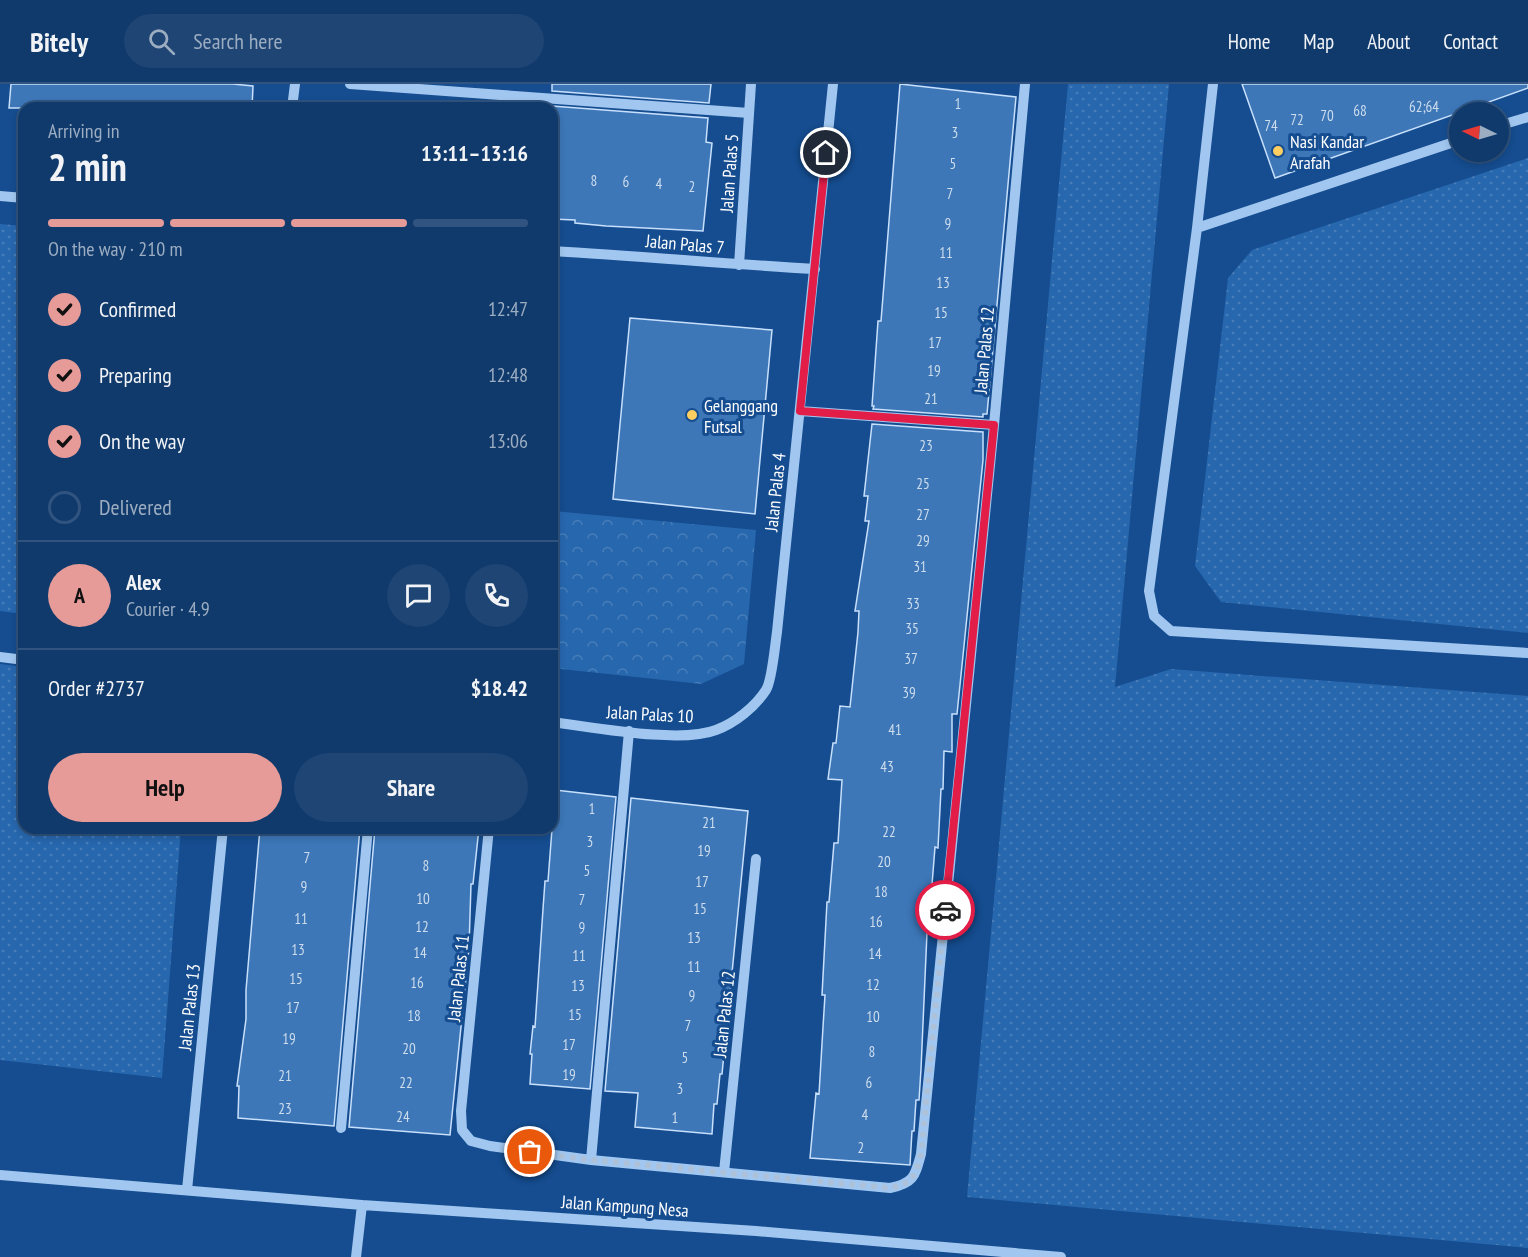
<!DOCTYPE html>
<meta charset="utf-8">
<style>
:root{--surface:#103a6c;--page:#1e4574;--text:#f1f3f6;--muted:#9cadc2;--line:#30547f;--accent:#e69b98}
body{margin:0;font-family:"PT Sans Narrow",sans-serif;background:var(--page);color:var(--text);height:100vh;display:flex;flex-direction:column;font-size:22px;white-space:nowrap}
*{box-sizing:border-box;margin:0}
p{font-size:20px;color:var(--muted)}
.icon{flex:none;width:33px;height:33px;fill:none;stroke:currentColor;stroke-width:2;stroke-linecap:round;stroke-linejoin:round}
.map{position:relative;flex:1;overflow:hidden}
.details{position:absolute;left:18px;top:18px;width:540px;height:732px;display:flex;flex-direction:column;background:var(--surface);border-radius:18px;box-shadow:0 3px 9px #0003,0 0 0 2px var(--line)}
.details>*{flex:none}
.needle{width:39px;rotate:275deg}
.buttons{position:absolute;left:1449px;top:18px;display:grid;gap:12px}
.buttons a{display:grid;place-items:center;width:60px;height:60px;border-radius:50%;background:var(--surface);box-shadow:0 3px 9px #0003,0 0 0 2px var(--line);font-size:30px}
.pin{position:absolute;display:grid;place-items:center;width:51px;height:51px;color:#fff;margin:-26px;border:3px solid #fff;border-radius:50%;box-shadow:0 2px 6px #0007}
.courier{position:absolute;display:grid;place-items:center;width:60px;height:60px;margin:-30px;border:4px solid #e11d48;border-radius:50%;background:#fff;color:#222;box-shadow:0 2px 8px #0007}
.overview em{font-style:normal;font-weight:600}
.overview div{display:flex;flex-direction:column-reverse}
.overview{display:flex;align-items:center;justify-content:space-between;height:102px;padding:0 30px}
h1{font-size:39px;font-weight:600;line-height:45px}
.bar{display:grid;grid-template-columns:repeat(4,1fr);gap:9px 6px;align-content:center;height:72px;padding:0 30px}
.bar i{height:8px;border-radius:4px;background:var(--line)}
.bar .active{background:var(--accent)}
.bar p{grid-column:span 4}
.line{display:flex;align-items:center;gap:15px;padding:0 30px;border-top:2px solid var(--line)}
.line div{flex:1}
.round{display:grid;place-items:center;flex:none;width:63px;height:63px;border-radius:32px;background:var(--page)}
ol{padding:0 30px;list-style:none}
li{display:flex;align-items:center;gap:18px;height:66px}
li p{margin-inline-start:auto}
li .icon{padding:6px;border-radius:50%;background:var(--accent);color:#111;stroke-width:4}
li:last-child{color:var(--muted)}
li i{width:33px;height:33px;border:3px solid var(--line);border-radius:50%}
.primary-button{display:flex;gap:12px;margin-top:auto;padding:12px 30px}
.primary-button a{flex:1;height:69px;border-radius:36px;background:var(--accent);color:#111;font-size:24px;font-weight:600;line-height:69px;text-align:center}
.primary-button a+a{background:var(--page);color:var(--text)}
header{display:flex;align-items:center;gap:36px;box-sizing:border-box;height:84px;padding:0 30px;background:var(--surface);border-bottom:2px solid var(--line)}
header strong{font-size:28px}
nav{display:flex;gap:33px;margin-inline-start:auto;font-size:21px}
.search{width:420px;height:54px;background:var(--page);display:flex;align-items:center;gap:15px;box-sizing:border-box;padding:0 21px;border-radius:33px;color:var(--muted);font-size:22px}
.map>svg:first-child{display:block}
</style>
<header>
<strong>Bitely</strong>
<div class="search"><svg class="icon" aria-label="search" viewBox="0 0 24 24"><circle cx="10" cy="10" r="6"/><path d="M15 15l6 6"/></svg>Search here</div>
<nav><a>Home</a><a>Map</a><a>About</a><a>Contact</a></nav>
</header>
<div class="map">
<svg width="1528" height="1173" viewBox="0 0 1528 1173">
<defs>
<pattern id="grass-dots" width="8" height="8" patternUnits="userSpaceOnUse" patternTransform="scale(1.5)"><rect width="8" height="8" fill="#2767ae"/><path d="M2 2h.1M6 6h.1" fill="none" stroke="#477eba" stroke-width="1.8" stroke-linecap="round"/></pattern>
<pattern id="forest-crowns" width="20" height="18" patternUnits="userSpaceOnUse" patternTransform="scale(1.5)"><rect width="20" height="18" fill="#2767ae"/><path d="M2 6a3 3 0 1 1 6 0M12 15a3 3 0 1 1 6 0" fill="none" stroke="#477eba"/></pattern>
</defs>
<rect width="100%" height="100%" fill="#154d90"/>
<path fill="url(#grass-dots)" d="M1068,0H1169L1115,603L1171,585L1528,612V1164L967,1113Z
M1528,74V549L1221,518L1195,482L1228,194L1252,166Z
M0,140L24,142V530L0,527Z
M0,580L24,583V744H181L162,994L0,976Z"/>
<path fill="url(#forest-crowns)" d="M553,427L756,446L744,580L701,600L552,584Z"/>
<path fill="#3d77b8" stroke="#c8e0fc" stroke-width="1.5" d="M11,0H233L253,2L252,24H9Z
M552,0H711L709,19L552,7Z
M900,0L1016,13L987,330H983V333L873,325L874,322H872L878,237H881Z
M1242,0H1528V4L1275,94Z
M552,22L708,34L706,58L712,59L703,147L606,142L575,139V136L552,135Z
M630,234L772,246L755,430L613,415Z
M872,340L983,348V376L957,630H952V668L944,667L943,705H941L938,764L935,763L930,826H928L921,985L919,1016H916L914,1047H912L910,1081L810,1074L816,1009L819,1010L823,943L825,911H822L827,818H829L834,759H838L842,696L828,695L833,659H836L840,622L850,623L858,548L859,527H855L869,437H865L868,412H864Z
M555,706L616,713L590,1005L530,1000L532,970H530L533,942L535,943L543,825L545,797H548Z
M631,714L748,727L722,990H720L717,1020H714L712,1050L635,1043L638,1009L605,1007Z
M260,744H360L334,1042L238,1034L239,1002H237L246,935V906Z
M375,744H479L473,800H471L469,864L450,1051L349,1043Z"/>
<g fill="none" stroke-linecap="round" stroke-linejoin="round">
<path stroke="#a1c7f0" stroke-width="10" d="M350,0L749,29
M1213,0L1197,144L1149,507L1154,532L1171,547L1528,569
M292,24L295,0
M1498,42L1528,33
M0,112L24,114
M1197,144L1460,56
M552,167C640,172 727,180 815,185
M739,181L751,0
M800,327L994,341
M0,573L24,576
M552,638C593,643 680,660 716,646C735,639 755,623 766,606C772,597 775,561 777,548L833,0
M489,744L461,1027L462,1046L471,1057L490,1062L591,1076L890,1104C914,1099 915,1092 921,1070L994,341L1025,0
M341,1044L368,744
M591,1076L629,647
M724,1088L756,775
M0,1091L362,1121L756,1147L1061,1173
M187,1106L223,744
M356,1173L362,1121"/>
</g>
<g fill="none" stroke-linecap="round" stroke-linejoin="round">
<path stroke="#adc1d8" stroke-width="6" stroke-dasharray="0 10.8" d="M530,1068L591,1076L890,1104C914,1099 915,1092 921,1070L945,826"/>
<path stroke="#e11d48" stroke-width="8" d="M826,69L800,327L994,341L945,826"/>
</g>
<g fill="#ffce60" stroke="#154d90" stroke-width="2">
<circle cx="1278" cy="67" r="6"/>
<circle cx="692" cy="331" r="6"/>
</g>
<g text-anchor="middle" dominant-baseline="central" stroke-width="6" stroke-linejoin="round" paint-order="stroke">
<g font-size="15" fill="#cedded">
<text x="958" y="19">1</text>
<text x="1424" y="22">62;64</text>
<text x="1360" y="26">68</text>
<text x="1327" y="31">70</text>
<text x="1297" y="35">72</text>
<text x="1271" y="41">74</text>
<text x="955" y="48">3</text>
<text x="953" y="79">5</text>
<text x="594" y="96">8</text>
<text x="626" y="97">6</text>
<text x="659" y="99">4</text>
<text x="692" y="102">2</text>
<text x="950" y="109">7</text>
<text x="948" y="139">9</text>
<text x="946" y="168">11</text>
<text x="943" y="198">13</text>
<text x="941" y="228">15</text>
<text x="935" y="258">17</text>
<text x="934" y="286">19</text>
<text x="931" y="314">21</text>
<text x="926" y="361">23</text>
<text x="923" y="399">25</text>
<text x="923" y="430">27</text>
<text x="923" y="456">29</text>
<text x="920" y="482">31</text>
<text x="913" y="519">33</text>
<text x="912" y="544">35</text>
<text x="911" y="574">37</text>
<text x="909" y="608">39</text>
<text x="895" y="645">41</text>
<text x="887" y="682">43</text>
<text x="592" y="724">1</text>
<text x="709" y="738">21</text>
<text x="889" y="747">22</text>
<text x="590" y="757">3</text>
<text x="704" y="766">19</text>
<text x="307" y="773">7</text>
<text x="884" y="777">20</text>
<text x="426" y="781">8</text>
<text x="587" y="786">5</text>
<text x="702" y="797">17</text>
<text x="304" y="802">9</text>
<text x="881" y="807">18</text>
<text x="423" y="814">10</text>
<text x="582" y="815">7</text>
<text x="700" y="824">15</text>
<text x="301" y="834">11</text>
<text x="876" y="837">16</text>
<text x="422" y="842">12</text>
<text x="582" y="843">9</text>
<text x="694" y="853">13</text>
<text x="298" y="865">13</text>
<text x="420" y="868">14</text>
<text x="875" y="869">14</text>
<text x="579" y="871">11</text>
<text x="694" y="882">11</text>
<text x="296" y="894">15</text>
<text x="417" y="898">16</text>
<text x="873" y="900">12</text>
<text x="578" y="901">13</text>
<text x="692" y="911">9</text>
<text x="293" y="923">17</text>
<text x="575" y="930">15</text>
<text x="414" y="931">18</text>
<text x="873" y="932">10</text>
<text x="688" y="941">7</text>
<text x="289" y="954">19</text>
<text x="569" y="960">17</text>
<text x="409" y="964">20</text>
<text x="872" y="967">8</text>
<text x="685" y="973">5</text>
<text x="569" y="990">19</text>
<text x="285" y="991">21</text>
<text x="406" y="998">22</text>
<text x="869" y="998">6</text>
<text x="680" y="1004">3</text>
<text x="285" y="1024">23</text>
<text x="865" y="1030">4</text>
<text x="403" y="1032">24</text>
<text x="675" y="1033">1</text>
<text x="861" y="1063">2</text>
</g>
<g font-size="18" fill="#fff" stroke="#154d90" text-anchor="start">
<text x="1290" y="57">Nasi Kandar<tspan x="1290" dy="21">Arafah</tspan></text>
<text x="704" y="321">Gelanggang<tspan x="704" dy="21">Futsal</tspan></text>
</g>
<g font-size="18" fill="#fff" stroke="#154d90">
<text transform="translate(729 89) rotate(-86)">Jalan Palas 5</text>
<text transform="translate(685 160) rotate(5)">Jalan Palas 7</text>
<text transform="translate(984 266) rotate(-85)">Jalan Palas 12</text>
<text transform="translate(775 408) rotate(-84)">Jalan Palas 4</text>
<text transform="translate(650 630) rotate(3)">Jalan Palas 10</text>
<text transform="translate(458 894) rotate(-84)">Jalan Palas 11</text>
<text transform="translate(189 923) rotate(-84)">Jalan Palas 13</text>
<text transform="translate(724 930) rotate(-84)">Jalan Palas 12</text>
<text transform="translate(625 1122) rotate(4)">Jalan Kampung Nesa</text>
</g>
</g>
</svg>
<div class="buttons">
<a><svg class="needle" viewBox="-14 -14 28 28"><path d="M0-13l5 13h-10z" fill="#e53935"/><path d="M0 13l5-13h-10z" fill="#9cadc2"/></svg></a>
</div>
<div class="pin" style="left:530px;top:1068px;background:#ea580c"><svg class="icon" aria-label="bag" viewBox="0 0 24 24"><path d="M5 8h14l-1 12H6zM9 8a3 3 0 0 1 6 0"/></svg></div>
<div class="pin" style="left:826px;top:69px;background:#1f2937"><svg class="icon" aria-label="home" viewBox="0 0 24 24"><path d="M3 11l9-7 9 7M6 9v11h12V9"/></svg></div>
<div class="courier" style="left:945px;top:826px"><svg class="icon" aria-label="car" viewBox="0 0 24 24"><path d="M5 17H2v-5l4-1 3-4h7l3 4 3 1v5h-3M9 17h6M6 11h13"/><circle cx="7" cy="17" r="2"/><circle cx="17" cy="17" r="2"/></svg></div>
<section class="details">
<div class="overview"><div><h1>2 min</h1><p>Arriving in</p></div><em>13:11–13:16</em></div>
<div class="bar"><i class="active"></i><i class="active"></i><i class="active"></i><i></i><p>On the way · 210 m</p></div>
<ol>
<li><svg class="icon" aria-label="check" viewBox="0 0 24 24"><path d="M5 12l5 5 9-10"/></svg>Confirmed<p>12:47</p></li>
<li><svg class="icon" aria-label="check" viewBox="0 0 24 24"><path d="M5 12l5 5 9-10"/></svg>Preparing<p>12:48</p></li>
<li><svg class="icon" aria-label="check" viewBox="0 0 24 24"><path d="M5 12l5 5 9-10"/></svg>On the way<p>13:06</p></li>
<li><i></i>Delivered</li>
</ol>
<div class="line" style="height:108px"><b class="round" style="background:var(--accent);color:#111">A</b><div><b>Alex</b><p>Courier · 4.9</p></div><a class="round"><svg class="icon" aria-label="chat" viewBox="0 0 24 24"><path d="M4 5h16v11H9l-5 4z"/></svg></a><a class="round"><svg class="icon" aria-label="phone" viewBox="0 0 24 24"><path d="M5 4h4l2 5-3 2q2 4 5 5l2-3 5 2v4C11 20 4 13 5 4z"/></svg></a></div>
<div class="line" style="height:78px"><div>Order #2737</div><b>$18.42</b></div>
<div class="primary-button"><a>Help</a><a>Share</a></div>
</section>
</div>
